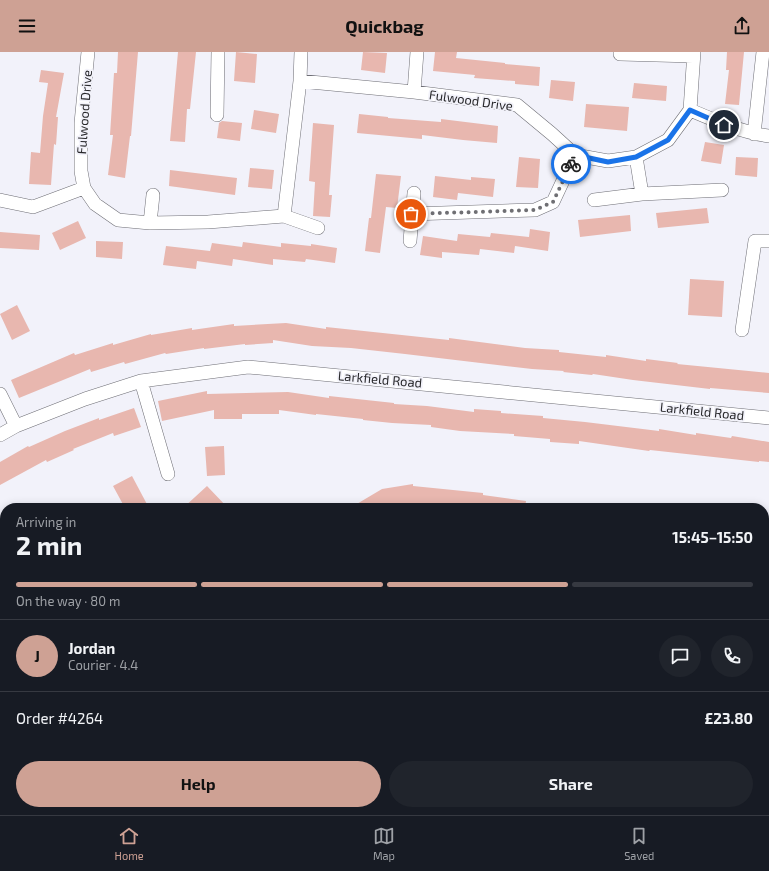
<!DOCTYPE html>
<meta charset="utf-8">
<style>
:root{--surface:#171b24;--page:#20242c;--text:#f1f3f6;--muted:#9ea1a6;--line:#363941;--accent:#cea194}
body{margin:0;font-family:"Exo 2",sans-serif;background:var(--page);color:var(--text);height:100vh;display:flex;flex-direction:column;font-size:15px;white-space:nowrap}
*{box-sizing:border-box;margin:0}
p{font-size:13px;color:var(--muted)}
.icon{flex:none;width:22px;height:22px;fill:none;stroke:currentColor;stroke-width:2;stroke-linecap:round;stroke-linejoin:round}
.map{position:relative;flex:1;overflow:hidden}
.panel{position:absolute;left:0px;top:451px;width:769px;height:312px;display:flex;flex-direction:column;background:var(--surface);border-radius:16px 16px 0 0;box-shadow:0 2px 10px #0003}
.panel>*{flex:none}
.pin{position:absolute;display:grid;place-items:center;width:34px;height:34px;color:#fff;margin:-17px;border:2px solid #fff;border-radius:50%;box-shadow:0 1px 4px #0007}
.courier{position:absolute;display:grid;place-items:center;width:40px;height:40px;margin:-20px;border:3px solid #1a73e8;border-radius:50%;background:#fff;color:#222;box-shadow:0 1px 5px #0007}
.headline em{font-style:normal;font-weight:700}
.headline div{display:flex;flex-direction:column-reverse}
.headline{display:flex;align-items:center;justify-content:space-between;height:68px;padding:0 16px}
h1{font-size:26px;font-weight:700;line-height:30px}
.bar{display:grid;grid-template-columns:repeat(4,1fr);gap:6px 4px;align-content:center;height:48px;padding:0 16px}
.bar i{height:5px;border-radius:3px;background:var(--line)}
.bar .on{background:var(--accent)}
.bar p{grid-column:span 4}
.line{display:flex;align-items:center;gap:10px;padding:0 16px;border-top:1px solid var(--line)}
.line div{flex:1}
.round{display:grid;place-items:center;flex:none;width:42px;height:42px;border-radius:21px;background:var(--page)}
.cta{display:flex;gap:8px;margin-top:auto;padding:8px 16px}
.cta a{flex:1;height:46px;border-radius:24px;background:var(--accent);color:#111;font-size:16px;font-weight:700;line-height:46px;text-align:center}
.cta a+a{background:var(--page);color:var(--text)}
header{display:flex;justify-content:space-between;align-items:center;height:52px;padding:0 16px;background:var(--accent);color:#111;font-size:18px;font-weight:700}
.tabs{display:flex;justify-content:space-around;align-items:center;height:56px;border-top:1px solid var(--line);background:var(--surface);font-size:11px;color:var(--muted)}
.tabs a{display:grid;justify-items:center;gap:2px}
.tabs .on{color:var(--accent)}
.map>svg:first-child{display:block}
</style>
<header><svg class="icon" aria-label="menu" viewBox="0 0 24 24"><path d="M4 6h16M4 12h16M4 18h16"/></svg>Quickbag<svg class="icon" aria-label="share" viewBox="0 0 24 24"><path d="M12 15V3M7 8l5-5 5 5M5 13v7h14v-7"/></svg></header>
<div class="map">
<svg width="769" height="763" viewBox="0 0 769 763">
<rect width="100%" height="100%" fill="#f2f2fa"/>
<path fill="#e8b7af" d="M118,0H138L131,84H130L125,126L108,123L113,83H110L114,21H117Z
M178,0H196L190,57H187L185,90L170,89Z
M236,0L257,2L255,31L234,29Z
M363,0L387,1L385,21L361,18Z
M435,0H457L456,6L505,11V12L540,15L539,34L515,32V29L474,26L475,23L433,19Z
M727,0H744L739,53L725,52L729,18H726Z
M41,18L64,21L56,65H58L56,93L54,92L51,133L29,132L31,100L40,101L43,64L48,31L39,30Z
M551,28L575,30L573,49L549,46Z
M634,31L667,34L666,49L632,46Z
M586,52L629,55L627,79L584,75Z
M254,58L279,62L276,81L251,77Z
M359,62L388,65V66L441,70V67L498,74L497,91L463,88L422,83V87L357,81Z
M222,69L242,71L240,89L217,86L219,71Z
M313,71L334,73L329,143H332L330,165L313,164L315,130L309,129Z
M705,90L724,93L721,112L701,109Z
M519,105L540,107L538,136L516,135Z
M736,105L758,106L757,125L735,123Z
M250,116L274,118L272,137L248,135Z
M170,118L237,126L235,143L169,134Z
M376,122L401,124L397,156L386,155L380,201L365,199L369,166H371Z
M435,124L471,128V125L495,127L493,145L458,141L457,148L433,145Z
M707,156L709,171L658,176L656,161Z
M630,163L631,179L580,185L578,168Z
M78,169L86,186L60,198L52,181Z
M530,177L550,180L548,199L515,194L514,201L480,197L479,203L442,200V206L420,203L423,184L457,189L458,182L490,185L491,181L529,185Z
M0,180L40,183L39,198L0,196Z
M96,189L123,190L122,207L96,205Z
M243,190L281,195V191L311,194V192L337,196L335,211L306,207L305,210L273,207V213L233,207L232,214L197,209L196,217L163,213L166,194L210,199L212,191L242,195Z
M690,227L724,229L722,265L688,263Z
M17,253L30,279L12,288L0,262Z
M286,271L326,277V275L449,288V286L525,296L559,298V300L606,305V303L646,309V307L678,311L677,312L769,321V341L710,336V337L633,328L593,322L592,323L563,320L564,319L532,317L405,302L351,296L312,294L273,288V291L245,293V292L204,297V296L166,302L165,301L125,312L124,310L91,320L90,317L19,346L11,328L74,301L75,303L113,291V293L151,282V283L192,276V278L234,272V274Z
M207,339V342L288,340L329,346V344L394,351V352L427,354L474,360V357L501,359V361L543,364V366L585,370L659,379V377L696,383V381L731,386L732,384L769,390V410L759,409V410L650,398L649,399L579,389V392L550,390V387L514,384V382L460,379L431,375V373L392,371L363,368V367L316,362V363L279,358V362H242V367H214V358L162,369L158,349Z
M134,356L141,375L114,384L113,381L73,397L74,398L47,410L46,408L0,433V410L28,394L29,395L65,379L99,366V368Z
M224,394L225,423L207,424L205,395Z
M132,424L149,456H125L113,434Z
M413,432V434L483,441V443L526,449L525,456H432L422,455V451L393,456H350L382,437Z
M207,434L228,456H183Z"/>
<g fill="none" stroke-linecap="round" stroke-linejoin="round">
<defs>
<path id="minor" d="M88,0L81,71V119L84,136L95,152L118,168L150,171L208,170L284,164L318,176
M620,0V2L693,4
M300,29L301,0
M414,40L417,0
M690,58C716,69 741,80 769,84
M217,63L218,0
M754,82L763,0
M636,105L642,142
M0,148L33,155L84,136
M594,148L642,142L722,138
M411,162L535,158L553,150L575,103
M284,164L300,29L414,40L517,53L552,82L575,103L608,109L636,105L668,88L690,58L694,0
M150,171L153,143
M410,189L414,141
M742,278L755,189H769
M141,329L168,422
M0,342L16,374
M0,383L16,374L85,347L141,329L248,315L769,366
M764,515L769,516
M0,555L5,557
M764,611L769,612
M0,635L5,636
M764,716L769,717
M0,744L5,745
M126,758L172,763
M356,763V758"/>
</defs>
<use href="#minor" stroke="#6e6e75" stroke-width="14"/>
<use href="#minor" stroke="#fff" stroke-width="13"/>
</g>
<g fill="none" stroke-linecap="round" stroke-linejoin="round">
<path stroke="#6f6f73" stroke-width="4" stroke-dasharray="0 7.2" d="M411,162L535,158L553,150L571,112"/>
<path stroke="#1a73e8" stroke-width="5" d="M571,112L575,103L608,110L636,105L668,88L690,58L724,73"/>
</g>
<g text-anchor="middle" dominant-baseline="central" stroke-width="3.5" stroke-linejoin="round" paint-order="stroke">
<g font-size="13" fill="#28282b" stroke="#f2f2fa">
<text transform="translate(471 48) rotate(8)">Fulwood Drive</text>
<text transform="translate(84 60) rotate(-86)">Fulwood Drive</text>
<text transform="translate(380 327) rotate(5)">Larkfield Road</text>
<text transform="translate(702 359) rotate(6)">Larkfield Road</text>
</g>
</g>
</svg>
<div class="pin" style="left:411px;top:162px;background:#ea580c"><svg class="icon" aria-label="bag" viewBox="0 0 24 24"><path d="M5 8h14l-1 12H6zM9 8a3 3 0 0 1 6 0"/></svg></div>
<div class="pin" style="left:724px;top:73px;background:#1f2937"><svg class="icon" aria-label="home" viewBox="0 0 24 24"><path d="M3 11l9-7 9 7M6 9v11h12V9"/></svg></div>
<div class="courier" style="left:571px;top:112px"><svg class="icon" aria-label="bike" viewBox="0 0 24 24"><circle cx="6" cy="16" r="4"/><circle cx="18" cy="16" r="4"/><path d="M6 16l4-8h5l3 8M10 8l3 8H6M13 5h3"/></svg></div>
<section class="panel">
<div class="headline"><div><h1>2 min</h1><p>Arriving in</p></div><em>15:45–15:50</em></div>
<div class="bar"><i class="on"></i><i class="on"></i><i class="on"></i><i></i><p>On the way · 80 m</p></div>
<div class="line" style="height:72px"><b class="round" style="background:var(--accent);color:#111">J</b><div><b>Jordan</b><p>Courier · 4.4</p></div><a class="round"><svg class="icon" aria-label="chat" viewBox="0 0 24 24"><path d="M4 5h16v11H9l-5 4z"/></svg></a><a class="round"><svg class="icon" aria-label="phone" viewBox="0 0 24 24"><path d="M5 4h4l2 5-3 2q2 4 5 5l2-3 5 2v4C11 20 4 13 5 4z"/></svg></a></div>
<div class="line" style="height:52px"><div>Order #4264</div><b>£23.80</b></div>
<div class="cta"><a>Help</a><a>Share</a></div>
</section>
</div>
<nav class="tabs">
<a class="on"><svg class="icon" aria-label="home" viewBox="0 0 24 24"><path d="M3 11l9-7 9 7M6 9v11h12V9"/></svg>Home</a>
<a><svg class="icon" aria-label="map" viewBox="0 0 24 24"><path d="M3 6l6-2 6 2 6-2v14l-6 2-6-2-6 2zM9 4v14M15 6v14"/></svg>Map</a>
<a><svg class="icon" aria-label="saved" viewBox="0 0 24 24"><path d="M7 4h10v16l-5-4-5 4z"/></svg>Saved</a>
</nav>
